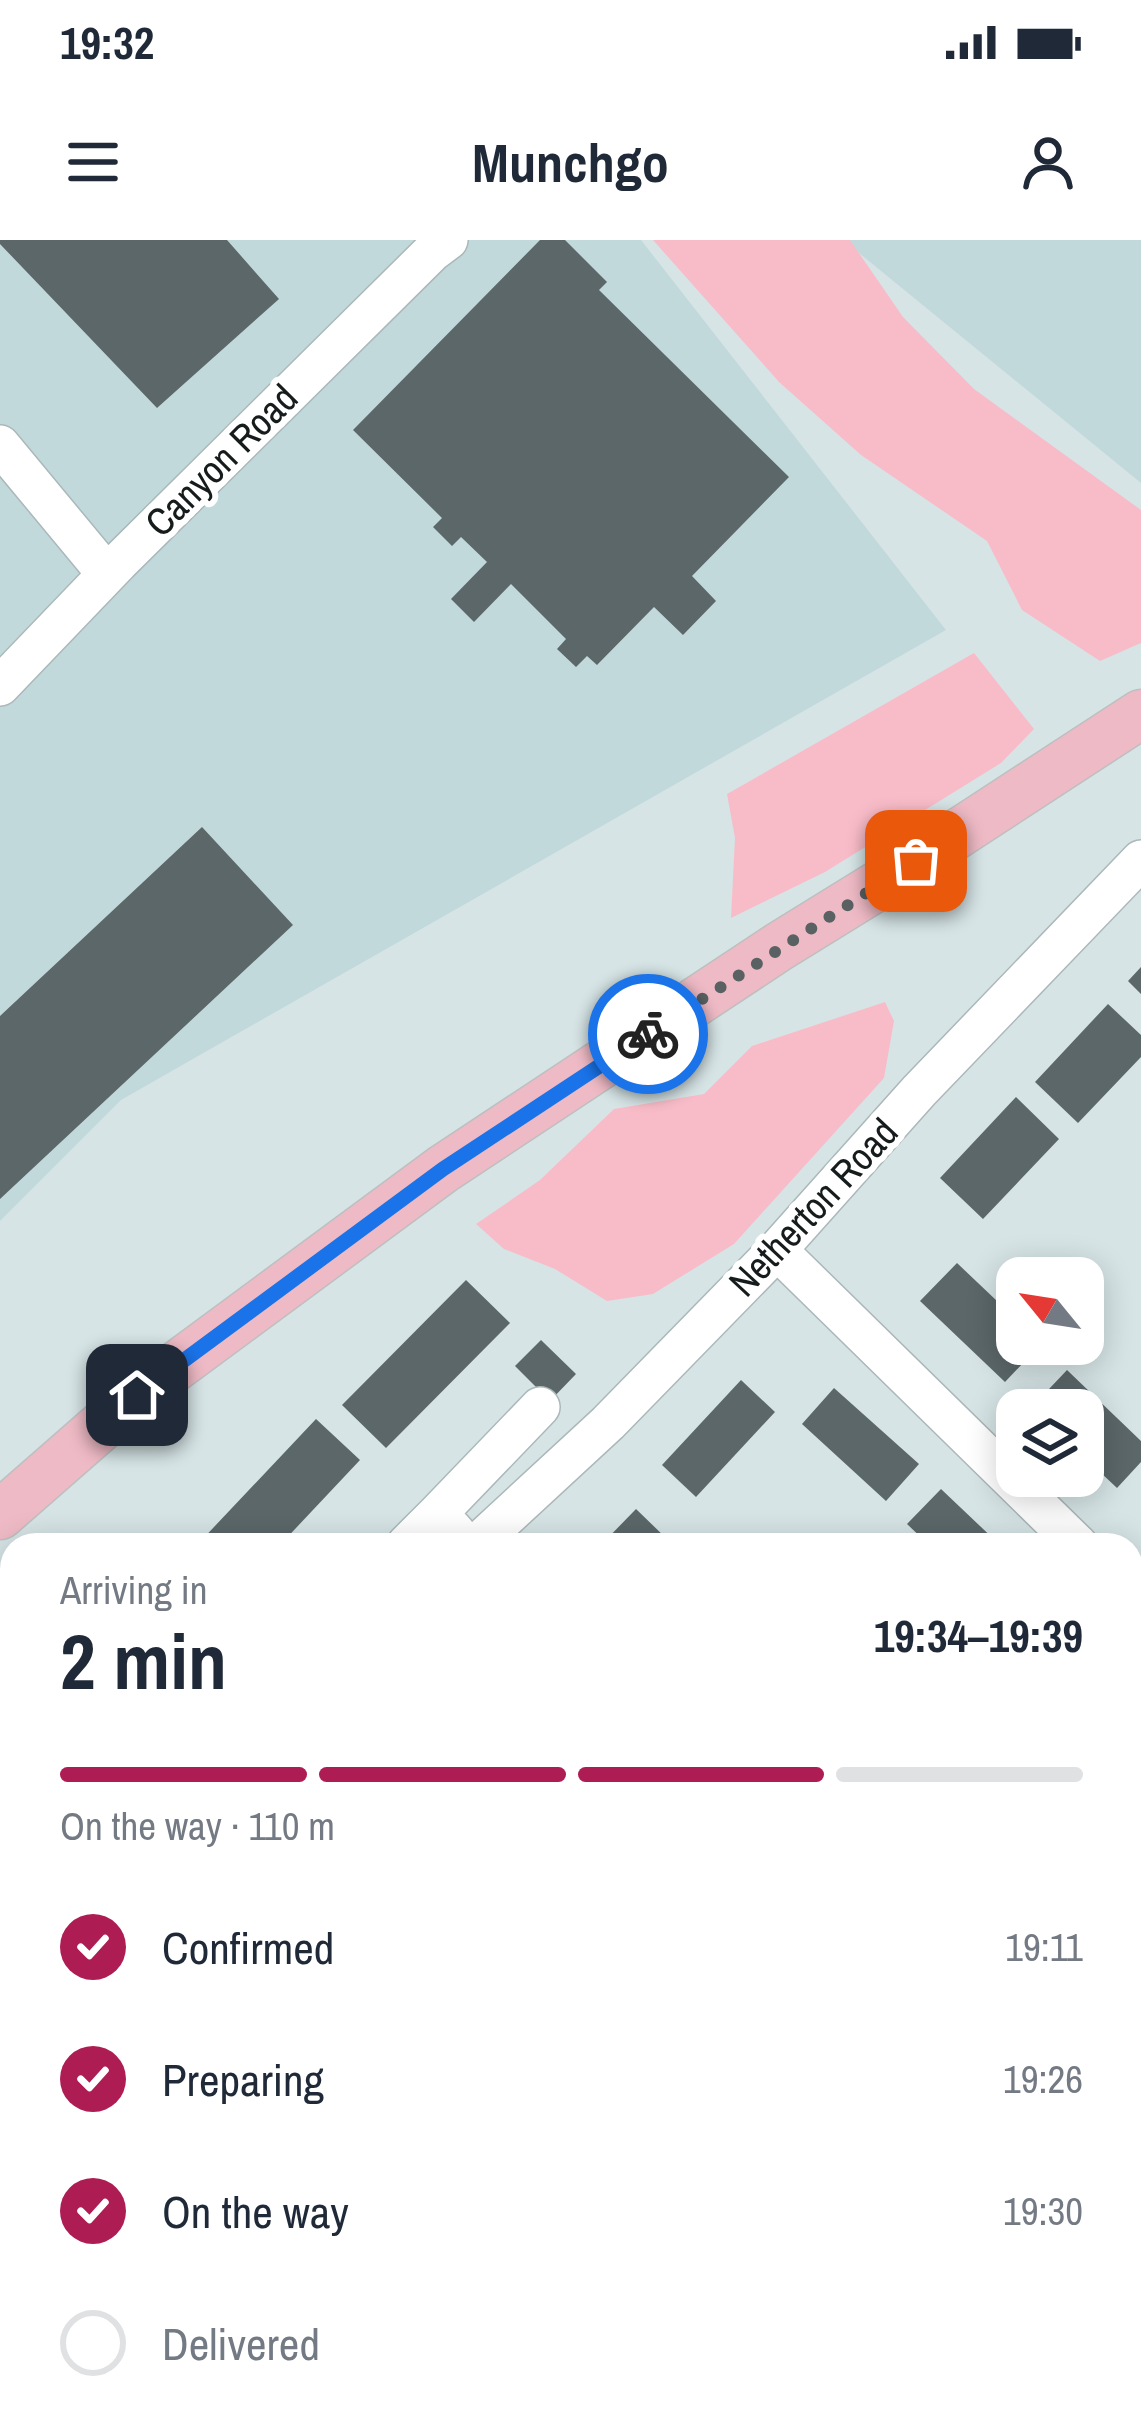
<!DOCTYPE html>
<meta charset="utf-8">
<style>
:root{--surface:#fff;--page:#f6f6f7;--text:#1f2937;--muted:#747a83;--line:#e0e1e3;--accent:#ad1c52}
body{margin:0;font-family:"Archivo Narrow",sans-serif;background:var(--page);color:var(--text);height:100vh;display:flex;flex-direction:column;font-size:45px;white-space:nowrap}
*{box-sizing:border-box;margin:0}
p{font-size:39px;color:var(--muted)}
.icon{flex:none;width:66px;height:66px;fill:none;stroke:currentColor;stroke-width:2;stroke-linecap:round;stroke-linejoin:round}
.map{position:relative;flex:1;overflow:hidden}
.panel{position:absolute;left:0px;top:1293px;width:1143px;height:900px;display:flex;flex-direction:column;background:var(--surface);border-radius:36px 36px 0 0;box-shadow:0 6px 30px #0003}
.panel>*{flex:none}
.needle{width:78px;rotate:300deg}
.tools{position:absolute;left:996px;top:1017px;display:grid;gap:24px}
.tools a{display:grid;place-items:center;width:108px;height:108px;border-radius:24px;background:var(--surface);box-shadow:0 6px 30px #0003;font-size:60px}
.pin{position:absolute;display:grid;place-items:center;width:102px;height:102px;color:#fff;margin:-51px;border-radius:24px;box-shadow:0 6px 18px #0006}
.courier{position:absolute;display:grid;place-items:center;width:120px;height:120px;margin:-60px;border:9px solid #1a73e8;border-radius:50%;background:#fff;color:#222;box-shadow:0 3px 15px #0007}
.overview em{font-style:normal;font-weight:700}
.overview div{display:flex;flex-direction:column-reverse}
.overview{display:flex;align-items:center;justify-content:space-between;height:204px;padding:0 60px}
h1{font-size:78px;font-weight:700;line-height:90px}
.bar{display:grid;grid-template-columns:repeat(4,1fr);gap:18px 12px;align-content:center;height:144px;padding:0 60px}
.bar i{height:15px;border-radius:9px;background:var(--line)}
.bar .on{background:var(--accent)}
.bar p{grid-column:span 4}
ol{padding:0 60px;list-style:none}
li{display:flex;align-items:center;gap:36px;height:132px}
li p{margin-inline-start:auto}
li .icon{padding:12px;border-radius:50%;background:var(--accent);color:#fff;stroke-width:4}
li:last-child{color:var(--muted)}
li i{width:66px;height:66px;border:6px solid var(--line);border-radius:50%}
.status{display:flex;justify-content:space-between;align-items:center;height:84px;padding:0 60px;background:var(--surface);direction:ltr}
.status svg{height:33px;fill:currentColor}
header{display:flex;justify-content:space-between;align-items:center;height:156px;padding:0 60px;background:var(--surface);font-size:54px;font-weight:700}
.map>svg:first-child{display:block}
</style>
<div class="status"><b>19:32</b><svg viewBox="0 0 49 12"><path d="M0 12V9h3v3zM5 12V6h3v6zM10 12V3h3v9zM15 12V0h3v12zM26 1h20v11H26zM47 4h2v5h-2z"/></svg></div>
<header><svg class="icon" aria-label="menu" viewBox="0 0 24 24"><path d="M4 6h16M4 12h16M4 18h16"/></svg>Munchgo<svg class="icon" aria-label="person" viewBox="0 0 24 24"><circle cx="12" cy="8" r="4"/><path d="M4 21q1-7 8-7t8 7"/></svg></header>
<div class="map">
<svg width="1141" height="2193" viewBox="0 0 1141 2193">
<rect width="100%" height="100%" fill="#d6e4e6"/>
<path fill="#c2d9dc" d="M0,0H641L946,390L121,860L0,981Z
M843,0H1141V243Z"/>
<path fill="#f8bcc8" d="M653,0H850L903,77L974,149L1141,270V403L1100,421L1022,370L987,301L861,215L779,142Z
M974,413L1034,489L1001,523L825,632L731,678L735,598L727,554Z
M885,762L894,781L884,838L734,1004L653,1054L607,1061L555,1029L504,1009L476,984L540,940L614,869L704,854L752,806Z
M542,2181H657L643,2193H552Z"/>
<path fill="#5b6769" d="M0,0H227L279,59L157,168L0,4Z
M540,0H565L607,42L599,50L789,237L692,336L716,361L683,395L654,367L597,425L587,416L576,427L557,409L566,399L511,344L474,382L451,359L487,322L461,297L452,306L433,287L442,278L353,190Z
M202,587L293,685L0,959V776Z
M1141,727V754L1128,741Z
M1108,764L1141,795V817L1078,883L1035,842Z
M1016,857L1059,899L983,979L940,938Z
M957,1023L1017,1080V1104H1041L1005,1142L920,1061Z
M466,1040L510,1083L386,1208L342,1165Z
M541,1100L576,1134L550,1161L515,1126Z
M1067,1130L1141,1201V1222L1117,1248L1083,1216V1170H1035L1032,1167Z
M741,1140L775,1172L696,1257L662,1225Z
M834,1148L919,1224L886,1261L802,1184Z
M316,1179L360,1220L280,1305H197Z
M941,1249L1000,1305H929L907,1284Z
M636,1269L667,1299L661,1305H601Z
M1141,1465V1522L1131,1513V1476Z
M0,1501L12,1525V1565L0,1571Z
M1131,1758L1141,1769V1836L1131,1825Z
M12,1788V1836L0,1842V1794Z
M12,2044V2092L0,2100V2052Z
M1141,2172V2193H1115L1131,2181Z
M106,2181H191L173,2193H100L97,2188Z
M402,2181H467L478,2193H412Z
M788,2181H857L843,2193H774Z"/>
<g fill="none" stroke-linecap="round" stroke-linejoin="round">
<defs>
<path id="minor" d="M0,205L107,334
M0,446L119,322L432,12L448,0
M777,1010L1078,1305
M438,1273L540,1167
M406,1305L438,1273L456,1293
M476,1305L608,1183L777,1010L919,851L1141,620
M1131,1356L1141,1366
M0,1464L12,1472
M0,1706L12,1700
M1131,1883L1141,1892
M0,2173L12,2165
M532,2181L542,2193
M658,2193L672,2181"/>
<path id="major" d="M0,1275L137,1155L443,929L780,706L882,643L1141,474"/>
</defs>
<use href="#minor" stroke="#abb8ba" stroke-width="42"/>
<use href="#major" stroke="#bebfbf" stroke-width="51"/>
<use href="#minor" stroke="#fff" stroke-width="39"/>
<use href="#major" stroke="#eebac5" stroke-width="48"/>
</g>
<g fill="none" stroke-linecap="round" stroke-linejoin="round">
<path stroke="#596163" stroke-width="12" stroke-dasharray="0 21.6" d="M648,794L916,621"/>
<path stroke="#1a73e8" stroke-width="15" d="M137,1155L443,929L648,794"/>
</g>
<g text-anchor="middle" dominant-baseline="central" stroke-width="12" stroke-linejoin="round" paint-order="stroke">
<g font-size="39" fill="#161b1c" stroke="#fff">
<text transform="translate(221 220) rotate(-45)">Canyon Road</text>
<text transform="translate(813 967) rotate(-47)">Netherton Road</text>
</g>
</g>
</svg>
<div class="tools">
<a><svg class="needle" viewBox="-14 -14 28 28"><path d="M0-13l5 13h-10z" fill="#e53935"/><path d="M0 13l5-13h-10z" fill="#747a83"/></svg></a>
<a><svg class="icon" aria-label="layers" viewBox="0 0 24 24"><path d="M12 4l9 5-9 5-9-5zM3 14l9 5 9-5"/></svg></a>
</div>
<div class="pin" style="left:916px;top:621px;background:#ea580c"><svg class="icon" aria-label="bag" viewBox="0 0 24 24"><path d="M5 8h14l-1 12H6zM9 8a3 3 0 0 1 6 0"/></svg></div>
<div class="pin" style="left:137px;top:1155px;background:#1f2937"><svg class="icon" aria-label="home" viewBox="0 0 24 24"><path d="M3 11l9-7 9 7M6 9v11h12V9"/></svg></div>
<div class="courier" style="left:648px;top:794px"><svg class="icon" aria-label="bike" viewBox="0 0 24 24"><circle cx="6" cy="16" r="4"/><circle cx="18" cy="16" r="4"/><path d="M6 16l4-8h5l3 8M10 8l3 8H6M13 5h3"/></svg></div>
<section class="panel">
<div class="overview"><div><h1>2 min</h1><p>Arriving in</p></div><em>19:34–19:39</em></div>
<div class="bar"><i class="on"></i><i class="on"></i><i class="on"></i><i></i><p>On the way · 110 m</p></div>
<ol>
<li><svg class="icon" aria-label="check" viewBox="0 0 24 24"><path d="M5 12l5 5 9-10"/></svg>Confirmed<p>19:11</p></li>
<li><svg class="icon" aria-label="check" viewBox="0 0 24 24"><path d="M5 12l5 5 9-10"/></svg>Preparing<p>19:26</p></li>
<li><svg class="icon" aria-label="check" viewBox="0 0 24 24"><path d="M5 12l5 5 9-10"/></svg>On the way<p>19:30</p></li>
<li><i></i>Delivered</li>
</ol>
</section>
</div>
